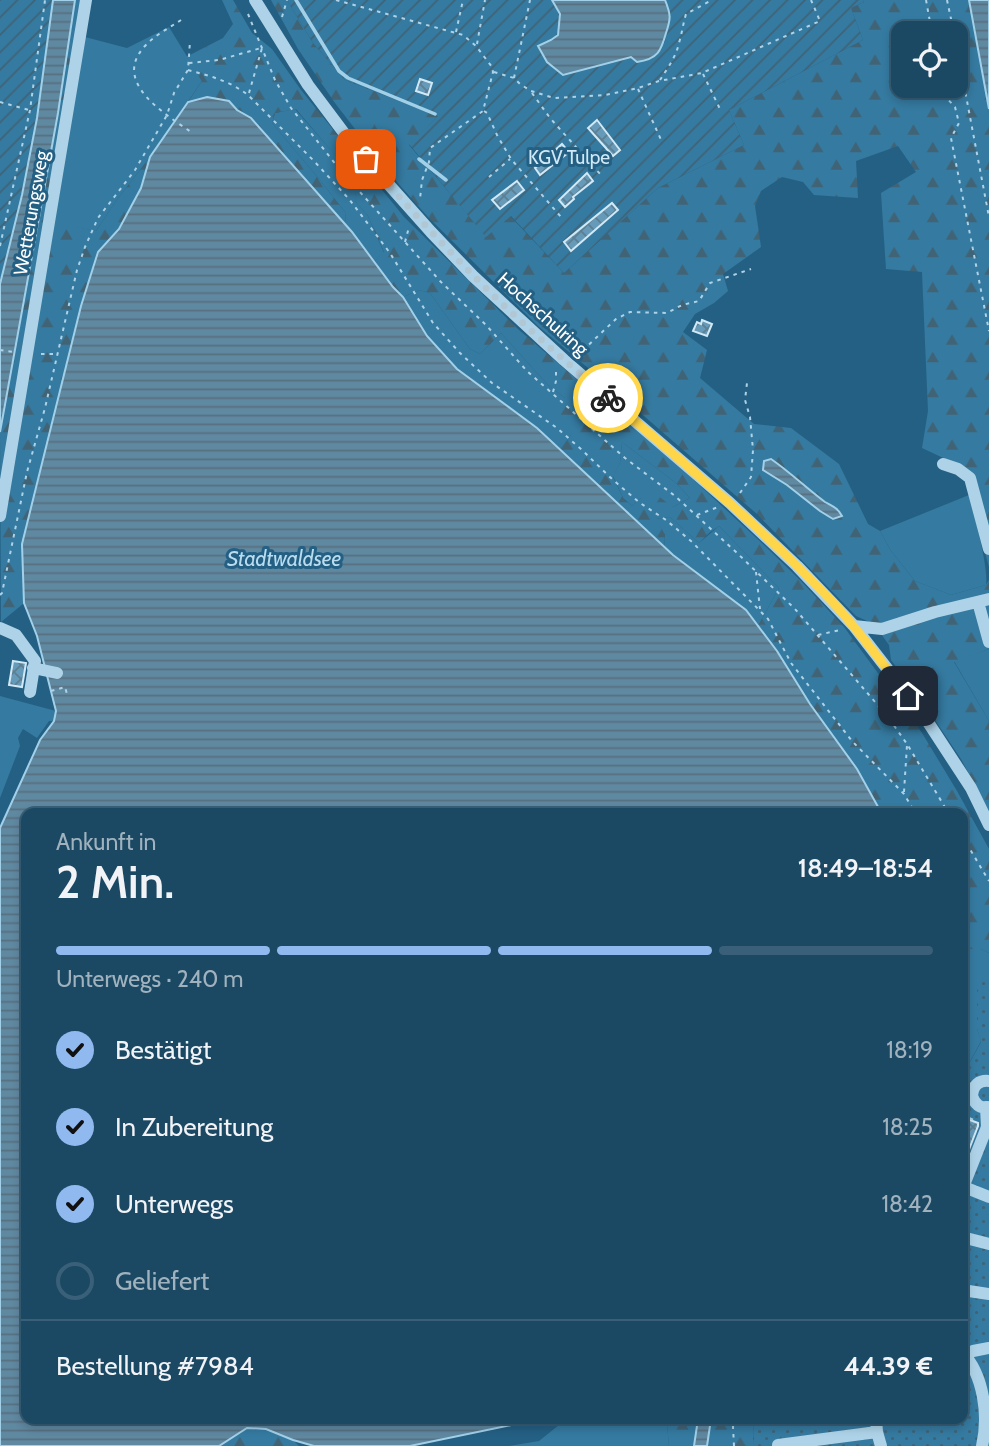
<!DOCTYPE html>
<html lang="de">
<meta charset="utf-8">
<style>
:root{--surface:#1b4863;--page:#244f69;--text:#f1f3f6;--muted:#a0b2be;--line:#396078;--accent:#90b9f0}
body{margin:0;font-family:Cabin,sans-serif;background:var(--page);color:var(--text);height:100vh;display:flex;flex-direction:column;font-size:26px;white-space:nowrap}
*{box-sizing:border-box;margin:0}
p{font-size:23px;color:var(--muted)}
.icon{flex:none;width:38px;height:38px;fill:none;stroke:currentColor;stroke-width:2;stroke-linecap:round;stroke-linejoin:round}
.map{position:relative;flex:1;overflow:hidden}
.side{position:absolute;left:21px;top:808px;width:947px;height:616px;display:flex;flex-direction:column;background:var(--surface);border-radius:14px;box-shadow:0 4px 10px #0003,0 0 0 2px var(--line)}
.side>*{flex:none}
.tools{position:absolute;left:891px;top:21px;display:grid;gap:14px}
.tools a{display:grid;place-items:center;width:77px;height:77px;border-radius:14px;background:var(--surface);box-shadow:0 4px 10px #0003,0 0 0 2px var(--line);font-size:35px}
.pin{position:absolute;display:grid;place-items:center;width:60px;height:60px;color:#fff;margin:-30px;border-radius:14px;box-shadow:0 4px 10px #0006}
.courier{position:absolute;display:grid;place-items:center;width:70px;height:70px;margin:-35px;border:5px solid #ffd54a;border-radius:50%;background:#fff;color:#222;box-shadow:0 2px 9px #0007}
.overview em{font-style:normal;font-weight:600}
.overview div{display:flex;flex-direction:column-reverse}
.overview{display:flex;align-items:center;justify-content:space-between;height:119px;padding:0 35px}
h1{font-size:46px;font-weight:600;line-height:52px}
.bar{display:grid;grid-template-columns:repeat(4,1fr);gap:10px 7px;align-content:center;height:84px;padding:0 35px}
.bar i{height:9px;border-radius:5px;background:var(--line)}
.bar .current{background:var(--accent)}
.bar p{grid-column:span 4}
.line{display:flex;align-items:center;gap:18px;padding:0 35px;border-top:2px solid var(--line)}
.line div{flex:1}
ol{padding:0 35px;list-style:none}
li{display:flex;align-items:center;gap:21px;height:77px}
li p{margin-inline-start:auto}
li .icon{padding:7px;border-radius:50%;background:var(--accent);color:#111;stroke-width:4}
li:last-child{color:var(--muted)}
li i{width:38px;height:38px;border:4px solid var(--line);border-radius:50%}
.map>svg:first-child{display:block}
</style>
<div class="map">
<svg width="989" height="1446" viewBox="0 0 989 1446">
<defs>
<pattern id="forest-firs" width="22" height="20" patternUnits="userSpaceOnUse" patternTransform="scale(1.75)"><rect width="22" height="20" fill="#357aa0"/><path d="M5 1l3.5 6h-7zM16 11l3.5 6h-7z" fill="#406376"/></pattern>
<pattern id="park-dots" width="8" height="8" patternUnits="userSpaceOnUse" patternTransform="scale(1.75)"><rect width="8" height="8" fill="#357aa0"/><path d="M2 2h.1M6 6h.1" fill="none" stroke="#406376" stroke-width="1.8" stroke-linecap="round"/></pattern>
<pattern id="garden-furrows" width="10" height="10" patternUnits="userSpaceOnUse" patternTransform="scale(1.75)"><rect width="10" height="10" fill="#357aa0"/><path d="M-1 1l2-2M0 10L10 0M9 11l2-2" fill="none" stroke="#406376"/></pattern>
<pattern id="water-rules" width="6" height="5" patternUnits="userSpaceOnUse" patternTransform="scale(1.75)"><rect width="6" height="5" fill="#5f88a1"/><path d="M0 2.5h6" fill="none" stroke="#57707f"/></pattern>
<pattern id="building-cross-hatch" width="8" height="8" patternUnits="userSpaceOnUse" patternTransform="scale(1.75)"><rect width="8" height="8" fill="#659ab8"/><path d="M0 0l8 8M0 8l8-8" fill="none" stroke="#5c7f92"/></pattern>
</defs>
<rect width="100%" height="100%" fill="#246084"/>
<path fill="#357aa0" d="M169,27L202,81L150,157L116,201L96,231L51,223L85,37L127,48Z
M295,109L357,180L355,201L368,216L384,253L375,261L346,224L345,212L319,179L272,123L275,113Z
M419,290L430,293L470,349L480,354L501,333L548,385L565,398L571,435L560,450L537,428L457,369L427,336L403,297Z
M622,442L676,483L690,498L673,507L641,498L632,506L623,498L613,476L620,463Z
M969,495C974,514 989,569 986,585L951,595L915,581L891,551L880,531Z
M670,517L699,543L719,526L779,588L758,626L746,610L664,547L665,535L655,519Z
M989,649V721L954,661Z
M0,696L56,711L54,721H49L37,738L23,729L18,738L20,746L0,798Z
M968,949H981L989,953V978L977,979V1028L981,1041L963,1075V961Z
M573,1419H663L667,1424L669,1446H509L539,1441L564,1421Z"/>
<path fill="url(#forest-firs)" fill-rule="evenodd" d="M75,0H91L52,222L96,231L116,201L150,157L141,188L119,229L97,252L81,306L22,544L24,603L1,622L0,432L58,113Z
M222,0H233L252,33L272,49L301,90L404,217L519,330L682,469L765,546L800,580L844,627L922,733L957,791L989,849V953L981,949H968L963,961L962,814H882L857,769L810,704L777,651L758,626L779,588L719,526L709,533L699,543L670,517L656,519L665,535L664,547L560,450L571,435L560,417L565,398L548,385L501,333L480,354L470,349L430,293L419,290L403,297L393,287L375,261L384,252L368,216L355,201L356,180L296,109L275,113L272,123L319,179L345,212L346,224L251,118L237,110L229,101L207,97L188,102L202,81L186,57L223,38L233,24ZM622,442L676,483L690,498L673,507L654,493L641,498L632,506L623,498L613,477L620,463Z
M271,0H287L313,43L345,80L438,116L409,145L486,236L510,216L564,273L658,188L744,145L729,110L863,40L851,8L864,2L863,0H969L989,109V567L969,495L966,480L952,462L922,448L928,411L922,272L886,269L881,193L916,172L898,146L856,161L858,198L814,195L803,182L782,177L761,191L755,206L761,247L723,274L728,291L714,303L695,314L683,332L707,350L700,378L754,424L791,428L839,464L868,524L880,531L891,551L915,581L951,595L986,585L989,580V649L954,662L989,721V811L961,759L925,705L891,660L889,645L874,624L856,616L757,514L606,383L538,326L428,217L389,173L335,103L298,49ZM903,33H956V86H903ZM771,459C794,475 814,496 839,510L787,485L764,470Z
M663,1419H698L694,1446H669L667,1424Z
M711,1419H754L753,1446H707Z
M247,1428L266,1429L293,1440L299,1446H219Z"/>
<path fill="url(#park-dots)" d="M977,978H989V1446H753L754,1419H962L963,1075L981,1042L977,1028Z"/>
<path fill="url(#garden-furrows)" d="M0,0H53L37,118L22,195L0,284Z
M287,0H552C560,14 565,29 551,40L563,75L631,57L665,42C668,21 674,23 665,0H863L864,2L851,8L863,40L729,110L744,145L658,188L564,273L511,216L486,237L409,144L438,116L345,80L313,43Z"/>
<path fill="url(#water-rules)" stroke="#a2d0e9" stroke-width="2" d="M53,0H75L58,113L0,432V284L22,195L37,118Z
M552,0H665C671,15 671,18 666,33C661,51 658,59 637,62L631,57L563,75L547,62L538,46L551,40L558,35L560,14Z
M969,0H989V109Z
M207,97L229,101L237,110L251,118L352,232L393,287L403,297L427,336L457,369L537,428L673,555L746,610L777,651L810,704L857,769L882,814H26V1419H540L410,1446H314L293,1440L266,1429L247,1428L219,1446H0V828L40,740L54,721L56,711L37,636L24,603L22,544L81,306L98,252L119,229L141,188L150,157L188,102Z
M771,459C790,472 806,488 825,502C832,506 838,508 842,516L833,519L820,511L787,485L763,470L764,461Z
M698,1419H711L707,1446H694Z"/>
<g fill="none" stroke-linecap="round" stroke-linejoin="round">
<path stroke="#a2d0e9" stroke-width="3.5" d="M296,0L339,71L348,78L435,114
M419,159L446,180"/>
</g>
<path fill="url(#building-cross-hatch)" stroke="#d1e9f6" stroke-width="2" d="M420,79L432,83L428,95L416,91Z
M597,120L620,150L613,156L588,128Z
M562,144L569,152L540,175L535,168Z
M587,173L593,181L573,197L574,199L565,207L559,200Z
M517,181L524,190L500,209L492,200Z
M612,203L618,210L571,251L564,242Z
M702,320L712,324L707,336L693,331L697,322L701,324Z
M13,661L26,663L22,687L9,685Z
M962,1117L978,1123V1126L963,1165Z"/>
<g fill="none" stroke-linecap="round" stroke-linejoin="round">
<path stroke="#aed3e8" stroke-width="2" stroke-dasharray="3.5 5" stroke-linecap="butt" d="M336,0L463,35L476,46L492,67L493,72L483,111L430,148L429,162L422,180L420,199
M926,0L932,33
M947,0L954,33
M248,14L275,80L291,108L341,171L441,282L486,325L527,371L625,458L675,496L736,552L795,609L888,717L907,744L949,814
M282,17L287,0
M181,20C169,28 155,35 145,46C111,82 165,114 191,132
M456,32L463,0
M956,43L989,217
M477,44L485,0
M189,63L219,60L261,48
M188,70C210,76 230,81 248,95L314,161L349,199L390,253L433,323L460,353L492,383L557,428L582,450L612,479L640,503L666,520L692,542L768,619L791,663L852,741L904,794L916,814
M494,72L514,78L520,84L531,91L554,98L605,95L638,88L659,81L702,73L820,21L811,0
M703,74L720,109
M514,78L530,0
M660,80C667,69 676,57 679,43C682,33 683,24 686,14L712,0
M942,86L943,94L955,107L959,123L951,138L989,331
M638,89L662,142
M249,93L262,48
M532,93L550,118L601,175
M0,102L29,110
M484,111L487,113L497,135L511,159L561,217
M489,177L510,159
M405,242L409,227
M0,246L30,110L45,0
M0,350L14,352
M41,354H56
M576,355L580,353L616,319L630,312L667,313L682,305L699,301L710,283L751,269
M553,392L556,381V370
M740,493L751,477L753,450L750,417L745,400L747,383
M697,515L718,507
M756,572L760,609
M0,595L2,593L27,472L45,408L77,270L85,247L98,218L135,170L167,115L174,93L188,70L190,41
M818,635L840,630
M51,691L65,687L67,694
M904,792L907,745
M962,836L989,881
M962,1017C965,1025 967,1036 962,1044
M962,1115L974,1120
M962,1414H970
M734,1446L733,1427L734,1419"/>
<path stroke="#aed3e8" stroke-width="12" d="M255,0L308,85L350,141L431,232L473,276L564,360L730,503L797,566L854,626L924,716L971,788L989,825
M943,464L958,469L970,478L989,549
M0,516L86,0
M978,602L989,642
M854,626L882,629L935,612L989,599
M0,628L16,635L35,661L30,692
M33,668L57,673
M989,1081C979,1080 973,1085 972,1096C975,1104 980,1109 989,1107
M964,1187L989,1197
M962,1190L987,1127L986,1107
M962,1237L989,1244
M962,1290L989,1294
M962,1352C984,1375 989,1416 982,1446
M966,1354L973,1351L989,1348
M876,1419L877,1432L881,1446
M778,1445L877,1432"/>
</g>
<g fill="none" stroke-linecap="round" stroke-linejoin="round">
<path stroke="#b2c7d4" stroke-width="7" stroke-dasharray="0 12.6" d="M366,159C400,198 435,237 472,274C515,318 562,358 608,398"/>
<path stroke="#ffd54a" stroke-width="9" d="M608,398C687,466 767,532 838,608C863,636 885,667 908,696"/>
</g>
<g text-anchor="middle" dominant-baseline="central" stroke-width="6" stroke-linejoin="round" paint-order="stroke">
<g font-size="19" fill="#d1e9f6" stroke="#246084">
<text x="569" y="157">KGV Tulpe</text>
</g>
<g font-size="19" fill="#fff" stroke="#246084">
<text transform="translate(31 213) rotate(-80)">Wetterungsweg</text>
<text transform="translate(543 314) rotate(42)">Hochschulring</text>
</g>
<g font-size="21" font-style="italic" fill="#b9dcef" stroke="#246084">
<text x="284" y="558">Stadtwaldsee</text>
</g>
</g>
</svg>
<div class="tools">
<a><svg class="icon" aria-label="locate" viewBox="0 0 24 24"><circle cx="12" cy="12" r="6"/><path d="M12 2v4M12 18v4M2 12h4M18 12h4"/></svg></a>
</div>
<div class="pin" style="left:366px;top:159px;background:#ea580c"><svg class="icon" aria-label="bag" viewBox="0 0 24 24"><path d="M5 8h14l-1 12H6zM9 8a3 3 0 0 1 6 0"/></svg></div>
<div class="pin" style="left:908px;top:696px;background:#1f2937"><svg class="icon" aria-label="home" viewBox="0 0 24 24"><path d="M3 11l9-7 9 7M6 9v11h12V9"/></svg></div>
<div class="courier" style="left:608px;top:398px"><svg class="icon" aria-label="bike" viewBox="0 0 24 24"><circle cx="6" cy="16" r="4"/><circle cx="18" cy="16" r="4"/><path d="M6 16l4-8h5l3 8M10 8l3 8H6M13 5h3"/></svg></div>
<section class="side">
<div class="overview"><div><h1>2 Min.</h1><p>Ankunft in</p></div><em>18:49–18:54</em></div>
<div class="bar"><i class="current"></i><i class="current"></i><i class="current"></i><i></i><p>Unterwegs · 240 m</p></div>
<ol>
<li><svg class="icon" aria-label="check" viewBox="0 0 24 24"><path d="M5 12l5 5 9-10"/></svg>Bestätigt<p>18:19</p></li>
<li><svg class="icon" aria-label="check" viewBox="0 0 24 24"><path d="M5 12l5 5 9-10"/></svg>In Zubereitung<p>18:25</p></li>
<li><svg class="icon" aria-label="check" viewBox="0 0 24 24"><path d="M5 12l5 5 9-10"/></svg>Unterwegs<p>18:42</p></li>
<li><i></i>Geliefert</li>
</ol>
<div class="line" style="height:91px"><div>Bestellung #7984</div><b>44.39 €</b></div>
</section>
</div>
